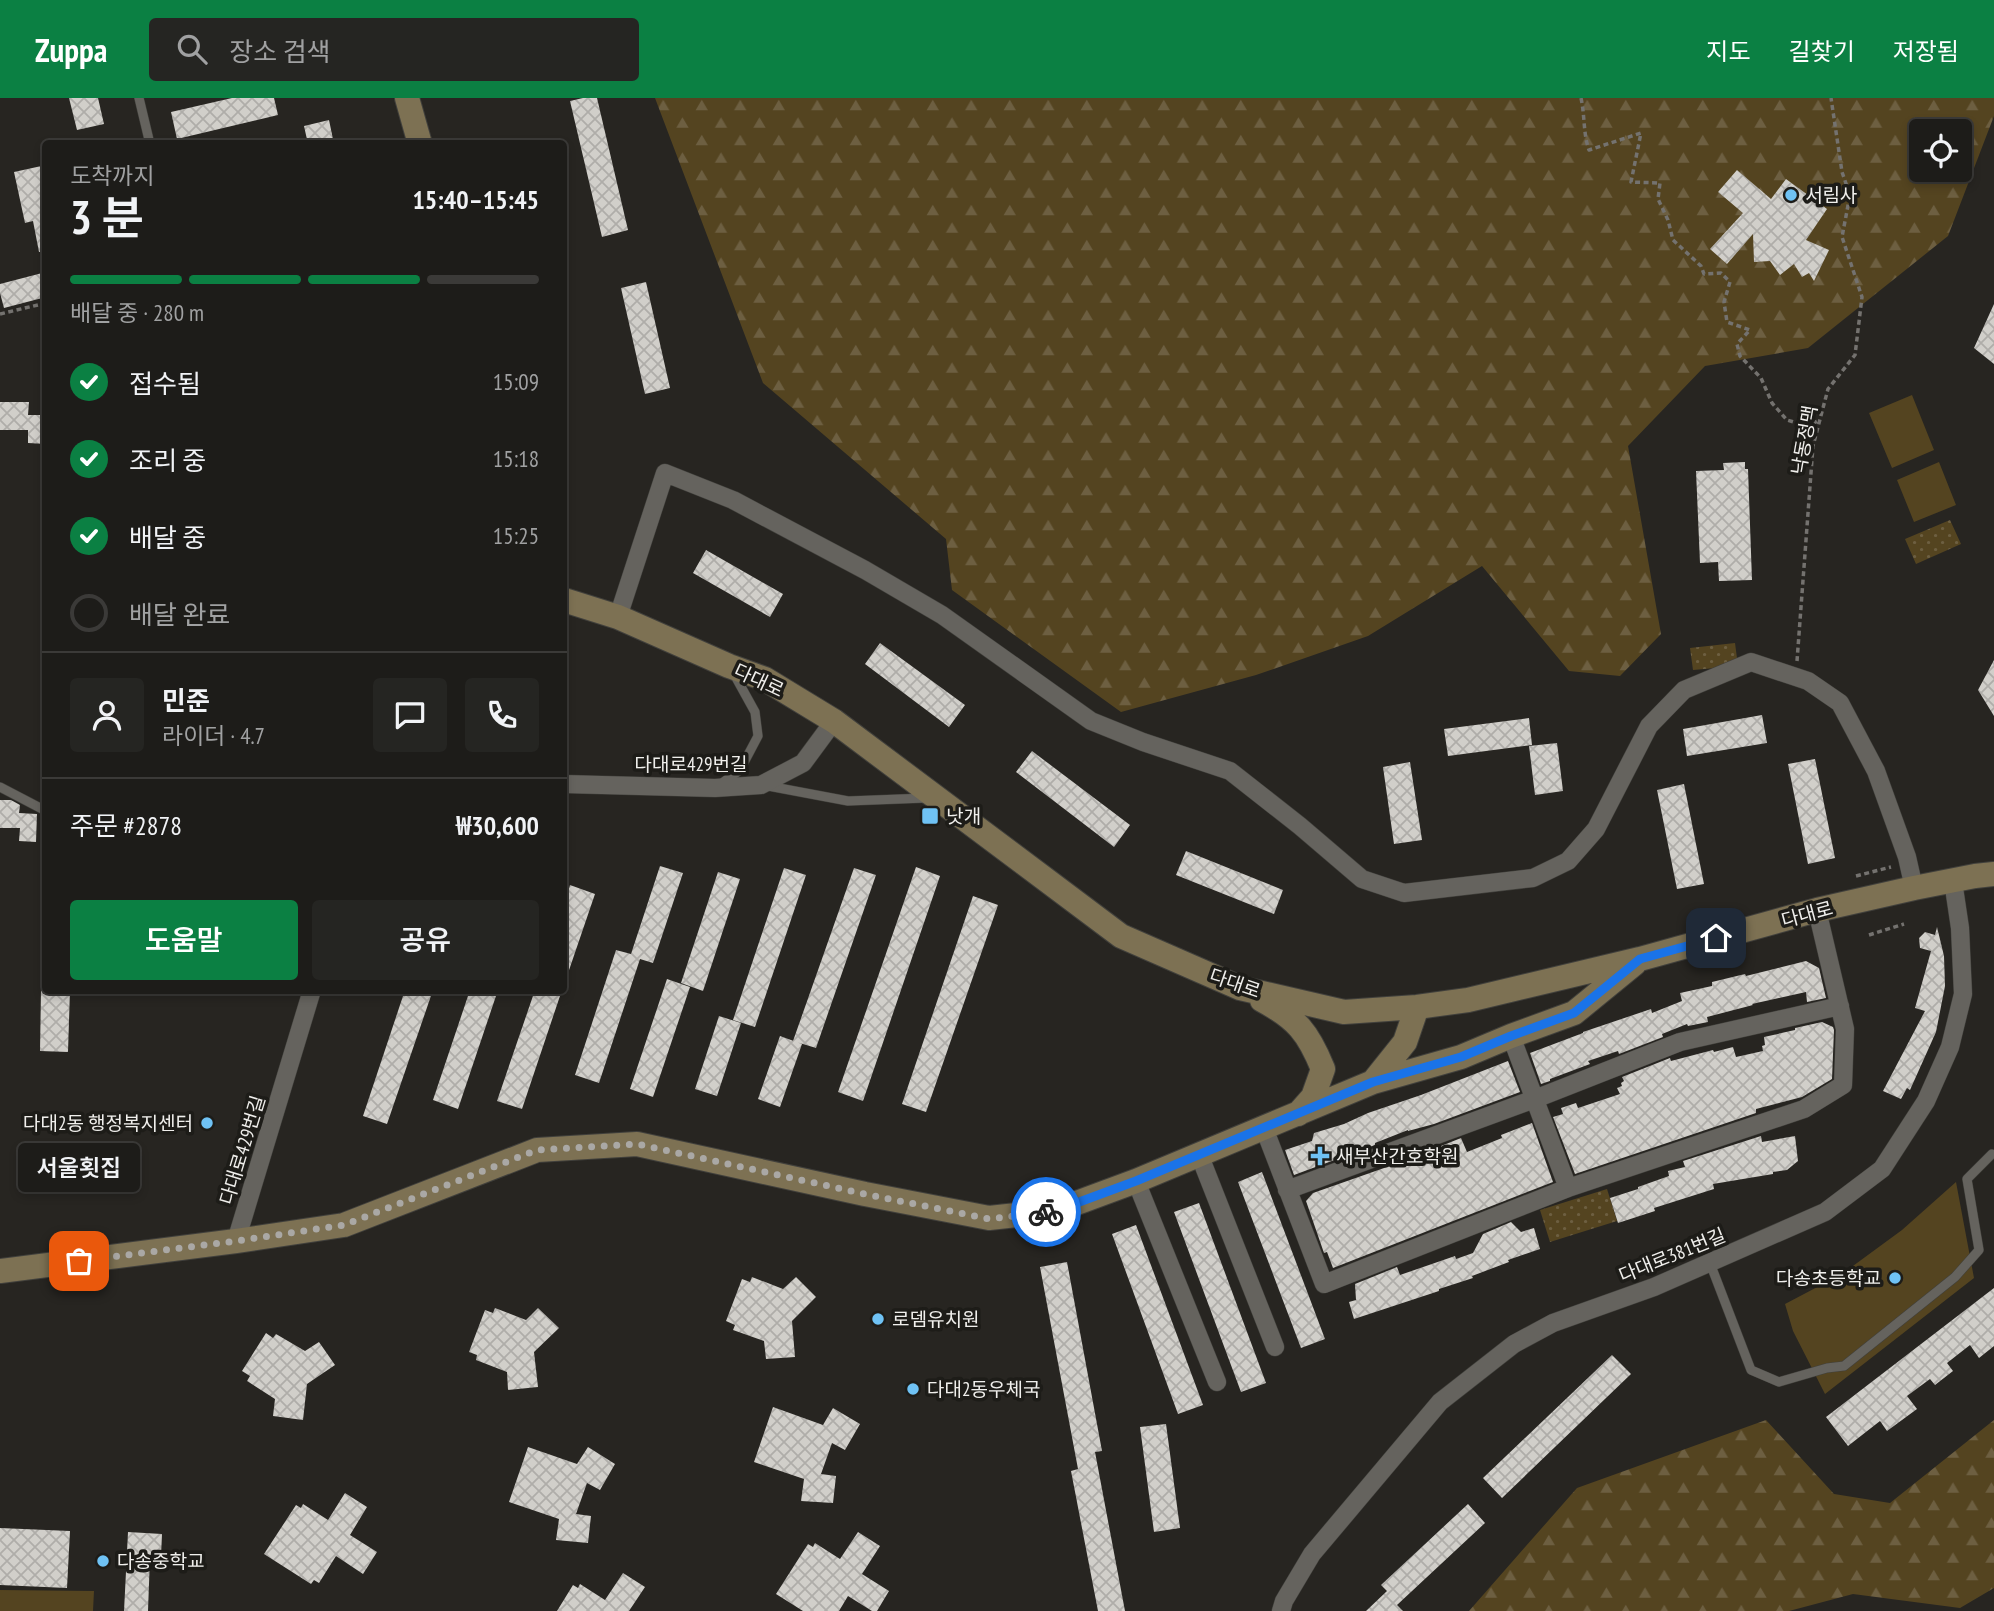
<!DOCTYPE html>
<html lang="ko">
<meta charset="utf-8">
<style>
:root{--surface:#1d1c19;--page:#252522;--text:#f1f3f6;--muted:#a0a1a2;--line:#3b3a38;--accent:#0b8043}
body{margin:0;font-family:"PT Sans Narrow","Noto Sans KR",sans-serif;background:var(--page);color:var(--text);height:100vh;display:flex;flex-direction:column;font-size:26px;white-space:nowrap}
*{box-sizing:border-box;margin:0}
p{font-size:23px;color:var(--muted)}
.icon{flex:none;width:38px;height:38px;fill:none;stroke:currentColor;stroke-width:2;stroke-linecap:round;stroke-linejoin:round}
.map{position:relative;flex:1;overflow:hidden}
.drawer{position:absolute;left:42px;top:42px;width:525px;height:854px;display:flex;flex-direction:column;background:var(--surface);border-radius:7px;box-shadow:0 4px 10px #0003,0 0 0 2px var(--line)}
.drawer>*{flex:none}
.tools{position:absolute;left:1909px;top:21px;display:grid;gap:14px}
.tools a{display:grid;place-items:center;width:63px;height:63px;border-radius:7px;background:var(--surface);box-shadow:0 4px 10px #0003,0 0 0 2px var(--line);font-size:35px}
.pin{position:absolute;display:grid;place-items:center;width:60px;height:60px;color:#fff;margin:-30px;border-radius:14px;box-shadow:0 4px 10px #0006}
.courier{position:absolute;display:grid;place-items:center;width:70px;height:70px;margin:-35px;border:5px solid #1a73e8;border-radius:50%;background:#fff;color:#222;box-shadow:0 2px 9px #0007}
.bubble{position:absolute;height:49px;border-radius:7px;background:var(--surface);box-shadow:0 4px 10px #0003,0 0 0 2px var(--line);font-size:23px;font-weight:600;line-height:49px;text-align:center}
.summary em{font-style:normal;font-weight:600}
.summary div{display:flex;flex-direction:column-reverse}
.summary{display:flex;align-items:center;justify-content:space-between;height:119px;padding:0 28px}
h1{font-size:46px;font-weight:600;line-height:52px}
.bar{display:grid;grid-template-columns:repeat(4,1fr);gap:10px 7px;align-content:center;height:84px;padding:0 28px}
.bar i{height:9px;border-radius:5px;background:var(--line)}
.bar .on{background:var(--accent)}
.bar p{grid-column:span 4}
.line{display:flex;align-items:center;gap:18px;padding:0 28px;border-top:2px solid var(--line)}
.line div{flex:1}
.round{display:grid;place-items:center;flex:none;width:74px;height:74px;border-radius:7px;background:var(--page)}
ol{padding:0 28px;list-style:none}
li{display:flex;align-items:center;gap:21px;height:77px}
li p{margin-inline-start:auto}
li .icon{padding:7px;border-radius:50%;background:var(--accent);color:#fff;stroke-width:4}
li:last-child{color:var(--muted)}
li i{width:38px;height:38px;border:4px solid var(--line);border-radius:50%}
.button{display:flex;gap:14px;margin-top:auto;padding:14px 28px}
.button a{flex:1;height:80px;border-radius:7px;background:var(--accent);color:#fff;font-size:28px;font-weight:600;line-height:80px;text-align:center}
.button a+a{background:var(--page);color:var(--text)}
header{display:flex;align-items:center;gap:42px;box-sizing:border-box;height:98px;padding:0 35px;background:var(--accent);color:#fff}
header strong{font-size:33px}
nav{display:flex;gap:38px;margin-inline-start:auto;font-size:24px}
.search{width:490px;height:63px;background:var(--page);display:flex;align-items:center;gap:18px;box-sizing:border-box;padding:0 24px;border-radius:7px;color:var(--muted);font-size:26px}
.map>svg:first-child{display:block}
</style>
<header>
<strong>Zuppa</strong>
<div class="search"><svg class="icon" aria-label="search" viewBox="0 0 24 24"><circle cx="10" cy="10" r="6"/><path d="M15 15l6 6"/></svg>장소 검색</div>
<nav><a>지도</a><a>길찾기</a><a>저장됨</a></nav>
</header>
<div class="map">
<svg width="1994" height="1513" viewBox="0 0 1994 1513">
<defs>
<pattern id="forest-firs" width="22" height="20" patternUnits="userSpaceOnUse" patternTransform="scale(1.75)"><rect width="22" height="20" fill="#544420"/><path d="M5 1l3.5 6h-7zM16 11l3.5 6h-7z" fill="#6d5f41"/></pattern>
<pattern id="park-dots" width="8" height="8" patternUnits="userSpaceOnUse" patternTransform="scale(1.75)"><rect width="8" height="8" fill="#544420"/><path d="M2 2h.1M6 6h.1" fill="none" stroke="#6d5f41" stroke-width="1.8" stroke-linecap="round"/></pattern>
<pattern id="building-cross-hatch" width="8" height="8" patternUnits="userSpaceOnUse" patternTransform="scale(1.75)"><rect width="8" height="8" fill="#d1cfca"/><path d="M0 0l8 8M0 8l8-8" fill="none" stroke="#afada9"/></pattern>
</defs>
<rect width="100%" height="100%" fill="#272521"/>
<path fill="#544420" d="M1912,297L1934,352L1892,370L1869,315Z
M1939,364L1956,407L1914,424L1897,382Z
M1956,1084L1974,1180L1825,1296L1793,1233L1785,1206L1842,1176L1902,1132Z
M0,1492L94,1493L93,1513H0Z"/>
<path fill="url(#forest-firs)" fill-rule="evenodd" d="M655,0H1994V18L1948,138L1808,250L1705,268L1628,348L1661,536L1620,578L1569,573L1482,468L1368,538L1256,577L1121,614L952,492L946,441L763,285ZM1922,33H1960V72H1922Z
M1766,1322L1834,1396L1890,1405L1994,1322V1490L1960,1510L1853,1496L1789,1513H1469L1577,1390Z"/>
<path fill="url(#park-dots)" d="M1950,422L1961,446L1916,466L1905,441Z
M1735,545L1738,568L1693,572L1690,550Z
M1607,1091L1617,1123L1550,1144L1540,1112Z"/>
<path fill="url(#building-cross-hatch)" d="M69,0H98L104,26L77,32Z
M232,0H274L278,17L177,41L171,14Z
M583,0H597L628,132L602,139L570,3Z
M329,22L334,46H308L304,28Z
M46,67V153L39,154L33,123L25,125L14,74Z
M1737,72L1771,101L1786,81L1827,111L1806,142L1829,152L1814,183L1809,175L1802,179L1794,166L1780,177L1770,163L1754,164L1753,136L1727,166L1710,151L1743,115L1718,94Z
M46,174V199L4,210L0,195V186Z
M646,184L670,290L645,296L621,190Z
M1994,206V266L1974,250Z
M0,304H29L28,317H46V346L28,345V332H0Z
M1745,364V371H1748L1752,482L1719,483L1718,464L1700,465L1696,373L1724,372L1723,365Z
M706,452L783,496L770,519L693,475Z
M880,545L965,607L949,629L865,566Z
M1994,562V618L1978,592Z
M1762,617L1767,645L1687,658L1683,631Z
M1529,620L1532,647L1448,658L1444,631Z
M1557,645L1563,693L1535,697L1529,648Z
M1032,653L1130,727L1114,749L1016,674Z
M1815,661L1835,760L1808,766L1788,666Z
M1410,664L1422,742L1394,746L1383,669Z
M1684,686L1704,786L1677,791L1657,692Z
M0,702H11L20,707L19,715L37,716L36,744L19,743L20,730H0Z
M1186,753L1283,792L1274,816L1176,777Z
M660,768L683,775L653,865L640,861L599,985L575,977L616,852L631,856Z
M916,769L940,778L863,1003L838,994Z
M784,770L806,777L755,929L733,922Z
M854,770L876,777L816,950L793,943Z
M718,774L740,781L703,893L681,885Z
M570,787L595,796L566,881L564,880V807Z
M973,798L998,807L926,1014L902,1006Z
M1937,829L1944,858L1945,888L1936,934L1910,992L1907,990L1901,1001L1883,993L1925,913L1915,910L1931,853L1920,850L1919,840L1925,834L1935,837Z
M1806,863L1819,870L1826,900L1807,904L1806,894L1752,906L1753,907L1707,919L1708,924L1688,928L1687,926L1662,936L1663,939L1619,956L1618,953L1588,963L1590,966L1550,981V983L1541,986L1530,955L1583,935V934L1651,911L1652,915L1682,903L1680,895L1712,888V884L1745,876L1746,878Z
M667,881L690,889L653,999L630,991Z
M41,892H70L68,954L40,953Z
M405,892H433L387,1026L363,1018Z
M470,892H498L458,1011L433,1002Z
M535,892H562L522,1011L497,1003Z
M719,918L741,925L717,998L695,991Z
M1822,924L1833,929L1834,932L1832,981L1802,999L1756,1011V1015L1575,1076L1553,1019L1563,1016L1561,1010L1576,1005L1578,1010L1620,996L1617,990L1622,988L1621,985L1624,983L1622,979L1670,960L1671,963L1713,952L1714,954L1733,949L1736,959L1763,953L1762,948L1765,947L1764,939L1795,932V930Z
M780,938L802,946L780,1009L758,1001Z
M1508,963L1520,994L1434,1026L1408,1033V1032L1375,1045V1047L1294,1077L1285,1052L1312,1043L1314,1035L1344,1026L1368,1015L1421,997Z
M1532,1025L1553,1084L1333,1170L1327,1154L1324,1155L1306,1103L1313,1095L1441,1050V1048L1461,1040L1467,1054L1502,1040L1501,1037Z
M1761,1038L1762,1044L1795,1038L1798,1063L1787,1072L1773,1074V1076L1713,1086L1714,1091L1654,1110L1655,1113L1618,1125L1610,1100L1638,1091V1089L1669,1078L1668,1073L1685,1069L1683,1063Z
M1262,1074L1325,1241L1301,1250L1238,1084Z
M1199,1105L1266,1285L1241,1294L1174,1114Z
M1511,1124L1521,1134L1534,1130L1540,1151L1508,1162L1509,1164L1472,1178L1473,1180L1439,1191V1193L1354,1221L1349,1204L1356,1202L1355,1186L1397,1169L1400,1177L1455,1158L1456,1161L1473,1155L1483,1136Z
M1136,1127L1203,1307L1178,1316L1112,1136Z
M1067,1164L1102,1353L1095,1354L1125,1513H1098L1071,1373L1078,1371L1040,1169Z
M752,1179L783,1191L796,1179L816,1199L792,1223L795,1259L766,1261L764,1243L733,1232L735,1227L726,1223L742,1181L750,1184Z
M1994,1190V1248L1979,1260L1970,1247L1947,1265L1953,1273L1935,1287L1930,1281L1907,1298L1917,1311L1887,1333L1880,1323L1848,1348L1826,1319Z
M495,1210L526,1222L538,1210L559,1230L534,1254L538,1289L508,1292L507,1274L476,1262L477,1257L469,1254L485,1212L493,1215Z
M266,1235L273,1240L276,1236L305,1253L319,1244L335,1267L307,1286L303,1322L273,1318L275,1301L247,1283L250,1278L242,1273Z
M1612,1257L1631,1276L1502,1400L1483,1380Z
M773,1309L823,1327L833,1310L860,1326L845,1352L832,1345L821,1376L836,1378L833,1405L801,1403L804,1381L754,1364Z
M1166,1326L1180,1430L1154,1434L1140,1329Z
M528,1349L577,1366L588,1349L615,1366L600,1392L587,1385L576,1416L591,1418L588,1445L556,1442L559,1421L509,1404Z
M345,1395L367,1409L350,1437L377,1454L363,1476L336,1458L319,1485L314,1482L311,1486L264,1456L296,1407L301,1410L303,1406L328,1422Z
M1468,1406L1485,1425L1397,1507L1403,1513H1366L1387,1493L1381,1487Z
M0,1430L70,1433L67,1490L0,1487Z
M128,1434L162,1436L161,1459H150L148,1513H124Z
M858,1434L880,1448L862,1476L889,1493L877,1513H872L848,1498L839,1513H803L776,1496L808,1446L813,1449L815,1445L840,1461Z
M623,1475L645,1489L629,1513H557L573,1487L578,1490L580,1486L605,1502Z"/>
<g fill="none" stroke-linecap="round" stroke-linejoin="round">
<defs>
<path id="lane" d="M139,0L150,46
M763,687L848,703L926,700
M718,688L740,672L758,638L755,614L734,576
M0,689L46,713
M1710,1165L1751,1272L1779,1284L1827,1270L1844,1268L1955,1179L1979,1152L1967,1081L1992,1056"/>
<path id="street" d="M618,519L665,375L733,402L865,472L942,517L1091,623L1143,644L1230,673L1300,728L1362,781L1404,795L1533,780L1568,763L1596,731L1649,628L1684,592L1751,564L1808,583L1840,605L1876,673L1907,759L1914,790
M564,686L715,690L761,687L803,665L834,623
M1511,938L1568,1090
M1264,1030L1324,1186L1568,1090L1804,1011L1843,987L1845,931L1817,812
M1199,1056L1275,1249
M1136,1083L1217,1284
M1287,1092L1540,999L1680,944L1840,908
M236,1143L312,892
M1281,1513L1284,1503L1312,1456L1440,1304L1514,1246L1553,1225L1654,1189L1825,1114L1882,1071L1926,1003L1950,949L1963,896L1960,830L1953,783"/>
<path id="secondary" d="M407,0L420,46
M564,502L618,519L729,568L765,581L834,623L1121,838L1240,890L1344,914L1417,909L1468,902L1640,861L1817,812L1914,790L1975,778L1994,776
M1262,902C1297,921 1308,934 1323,971L1313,999L1298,1016
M1373,984L1461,959L1511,938L1574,915L1634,866
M0,1173L236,1143L344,1127L537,1052L637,1046L865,1096L989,1120L1055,1113L1136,1083L1373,984L1405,944L1417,909"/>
</defs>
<use href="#lane" stroke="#41403c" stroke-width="10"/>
<use href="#street" stroke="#41403c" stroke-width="19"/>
<use href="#secondary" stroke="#41403c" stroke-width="26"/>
<path stroke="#74726f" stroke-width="3.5" stroke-dasharray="5 3.5" stroke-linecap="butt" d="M1581,0C1585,18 1583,35 1589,52L1641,35L1631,84L1660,85L1658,101L1668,122L1673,142L1701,168L1704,176L1721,175L1730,184L1724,204L1727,224L1750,232L1737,246L1740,258L1761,280L1772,305L1787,322L1807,328L1820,322
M0,216L46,205
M1797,563L1813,348L1828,291L1855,257L1862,199L1842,139L1850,97L1842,74L1831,0
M1856,778L1891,769
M1869,837L1904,826"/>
<use href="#lane" stroke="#65635e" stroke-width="9"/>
<use href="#street" stroke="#65635e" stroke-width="18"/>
<use href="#secondary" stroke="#7d7153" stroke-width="24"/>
</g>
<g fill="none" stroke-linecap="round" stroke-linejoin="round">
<path stroke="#aaa8a5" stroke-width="7" stroke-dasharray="0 12.6" d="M79,1163L236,1143L344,1127L537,1052L637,1046L865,1096L989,1121L1046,1114"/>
<path stroke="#1a73e8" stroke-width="9" d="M1046,1114L1055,1113L1136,1083L1373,984L1461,959L1511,938L1574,915L1640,861L1716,840"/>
</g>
<g fill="#6fc2f4" stroke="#1d1c18" stroke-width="2.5">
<circle cx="1791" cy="97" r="7"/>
<rect x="921" y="709" width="18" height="18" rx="3.5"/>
<circle cx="207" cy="1025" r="7"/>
<path d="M1316.5 1047.5h7v7h7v7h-7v7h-7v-7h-7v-7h7z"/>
<circle cx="1895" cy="1180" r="7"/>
<circle cx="878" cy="1221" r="7"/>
<circle cx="913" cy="1291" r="7"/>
<circle cx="103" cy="1463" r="7"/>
</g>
<g text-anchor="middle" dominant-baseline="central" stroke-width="7" stroke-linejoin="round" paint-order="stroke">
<g font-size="19" fill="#f0efec" stroke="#1d1c18" text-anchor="start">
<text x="1805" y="97">서림사</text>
<text x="946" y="718">낫개</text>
<text x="193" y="1025" text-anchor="end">다대2동 행정복지센터</text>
<text x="1336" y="1058">새부산간호학원</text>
<text x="1881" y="1180" text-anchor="end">다송초등학교</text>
<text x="892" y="1221">로뎀유치원</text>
<text x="927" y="1291">다대2동우체국</text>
<text x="117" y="1463">다송중학교</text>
</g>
<g font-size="19" fill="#f0efec" stroke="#1d1c18">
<text transform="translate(1804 342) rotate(-80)">낙동정맥</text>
<text transform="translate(759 582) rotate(25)">다대로</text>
<text x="691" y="666">다대로429번길</text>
<text transform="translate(1807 816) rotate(-15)">다대로</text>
<text transform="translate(1235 885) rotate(19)">다대로</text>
<text transform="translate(242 1052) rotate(-73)">다대로429번길</text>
<text transform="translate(1672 1157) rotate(-22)">다대로381번길</text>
</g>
</g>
</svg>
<div class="tools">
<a><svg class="icon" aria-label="locate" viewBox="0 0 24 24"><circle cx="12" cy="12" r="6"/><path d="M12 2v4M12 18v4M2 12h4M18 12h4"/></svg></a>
</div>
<div class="pin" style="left:79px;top:1163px;background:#ea580c"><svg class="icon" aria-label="bag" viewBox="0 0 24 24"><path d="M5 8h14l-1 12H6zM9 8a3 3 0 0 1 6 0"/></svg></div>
<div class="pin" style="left:1716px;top:840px;background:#1f2937"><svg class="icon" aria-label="home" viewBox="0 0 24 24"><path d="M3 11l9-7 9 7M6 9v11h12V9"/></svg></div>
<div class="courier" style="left:1046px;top:1114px"><svg class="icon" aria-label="bike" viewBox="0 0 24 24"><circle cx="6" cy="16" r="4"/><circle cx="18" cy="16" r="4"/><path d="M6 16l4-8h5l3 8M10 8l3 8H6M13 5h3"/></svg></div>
<div class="bubble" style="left:18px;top:1045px;width:122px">서울횟집</div>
<section class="drawer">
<div class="summary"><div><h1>3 분</h1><p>도착까지</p></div><em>15:40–15:45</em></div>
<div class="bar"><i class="on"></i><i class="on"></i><i class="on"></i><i></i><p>배달 중 · 280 m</p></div>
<ol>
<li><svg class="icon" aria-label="check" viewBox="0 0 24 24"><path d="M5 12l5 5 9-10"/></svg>접수됨<p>15:09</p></li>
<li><svg class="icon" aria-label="check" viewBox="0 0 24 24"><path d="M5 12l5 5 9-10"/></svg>조리 중<p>15:18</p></li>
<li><svg class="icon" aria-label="check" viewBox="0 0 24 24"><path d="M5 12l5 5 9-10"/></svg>배달 중<p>15:25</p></li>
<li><i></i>배달 완료</li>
</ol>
<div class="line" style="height:126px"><a class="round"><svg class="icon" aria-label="person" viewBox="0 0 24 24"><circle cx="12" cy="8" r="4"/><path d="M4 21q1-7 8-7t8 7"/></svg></a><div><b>민준</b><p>라이더 · 4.7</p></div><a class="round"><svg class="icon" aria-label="chat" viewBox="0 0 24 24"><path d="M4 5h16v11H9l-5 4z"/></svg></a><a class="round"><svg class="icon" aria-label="phone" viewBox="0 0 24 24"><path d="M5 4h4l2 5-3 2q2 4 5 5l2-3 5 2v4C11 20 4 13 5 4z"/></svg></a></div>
<div class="line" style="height:91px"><div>주문 #2878</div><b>₩30,600</b></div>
<div class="button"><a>도움말</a><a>공유</a></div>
</section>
</div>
